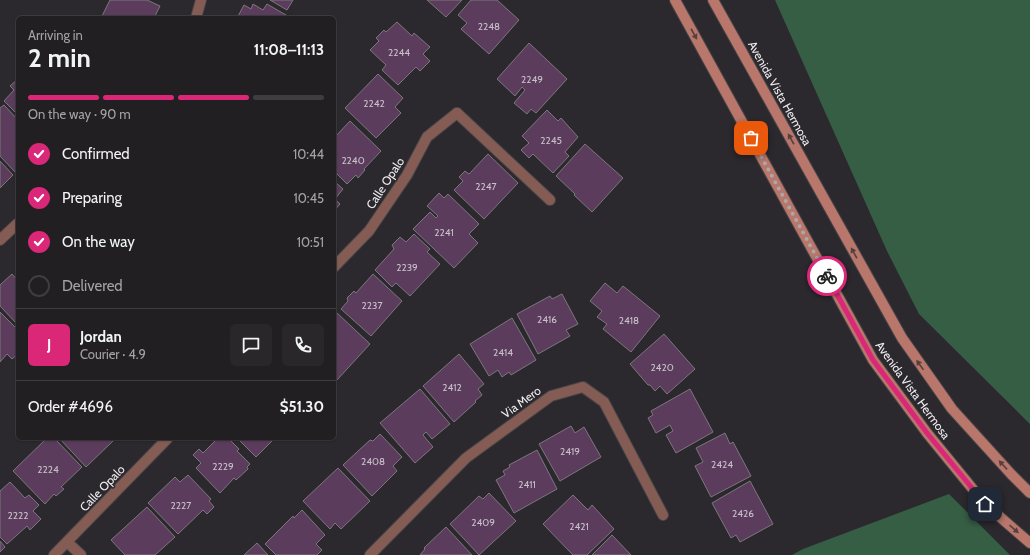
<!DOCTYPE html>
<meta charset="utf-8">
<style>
:root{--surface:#211f22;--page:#29272a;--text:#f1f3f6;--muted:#a2a2a5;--line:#3e3d40;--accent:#db2777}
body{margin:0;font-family:Cabin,sans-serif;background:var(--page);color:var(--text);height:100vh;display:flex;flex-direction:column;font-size:15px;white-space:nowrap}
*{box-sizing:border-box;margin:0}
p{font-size:13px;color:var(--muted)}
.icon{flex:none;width:22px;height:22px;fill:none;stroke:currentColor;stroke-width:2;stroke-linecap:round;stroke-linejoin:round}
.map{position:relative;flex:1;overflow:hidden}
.details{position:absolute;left:16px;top:16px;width:320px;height:424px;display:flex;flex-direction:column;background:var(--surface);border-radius:6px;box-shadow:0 1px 3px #0004,0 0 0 1px var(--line)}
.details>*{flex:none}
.pin{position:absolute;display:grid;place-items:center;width:34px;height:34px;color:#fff;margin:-17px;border-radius:8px;box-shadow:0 2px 6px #0006}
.courier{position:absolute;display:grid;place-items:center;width:40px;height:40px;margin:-20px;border:3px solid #db2777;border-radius:50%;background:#fff;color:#222;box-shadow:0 1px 5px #0007}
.overview em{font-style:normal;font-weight:700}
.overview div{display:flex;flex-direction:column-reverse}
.overview{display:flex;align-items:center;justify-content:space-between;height:68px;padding:0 12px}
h1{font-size:26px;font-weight:700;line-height:30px}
.bar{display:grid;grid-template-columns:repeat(4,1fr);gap:6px 4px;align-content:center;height:48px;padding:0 12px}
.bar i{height:5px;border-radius:3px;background:var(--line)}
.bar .current{background:var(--accent)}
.bar p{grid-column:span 4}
.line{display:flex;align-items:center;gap:10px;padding:0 12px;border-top:1px solid var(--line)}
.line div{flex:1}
.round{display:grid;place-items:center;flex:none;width:42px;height:42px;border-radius:6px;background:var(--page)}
ol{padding:0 12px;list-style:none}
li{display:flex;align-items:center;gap:12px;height:44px}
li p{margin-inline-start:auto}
li .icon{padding:4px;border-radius:50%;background:var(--accent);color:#fff;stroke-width:4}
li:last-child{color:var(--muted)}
li i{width:22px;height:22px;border:2px solid var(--line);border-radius:50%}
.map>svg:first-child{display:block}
</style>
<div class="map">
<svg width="1030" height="555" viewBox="0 0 1030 555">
<rect width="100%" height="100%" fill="#2c292e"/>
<path fill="#365e45" d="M775,0H1030V424L919,314L887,251Z
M949,494L1010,555H792L803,549Z"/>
<path fill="#5b3c5c" stroke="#7c777c" d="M110,0H147L160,6L154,18H101Z
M270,0H293L287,10Z
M427,0H462L446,17Z
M471,0H497L519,20L489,54L461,29L467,23L458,15Z
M253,4L263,10L267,4L291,18H237L244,5L251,9Z
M397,22L412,36L414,33L430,47L423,54L430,61L420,71L416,67L398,85L382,70L386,65L370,50L379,41L376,38L384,30L386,32Z
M529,43L567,79L536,113L531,109L527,114L514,103L525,90L522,87L515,96L497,79Z
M378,74L403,98L395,107L401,113L376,138L345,108Z
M18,79V115L4,101L14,90L10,86Z
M4,105L18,120V169L15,172L0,156V108Z
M547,110L558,121L561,118L578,137L565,152L569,156L553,173L533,154L529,158L521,150L529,143L522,136Z
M350,121L381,151L364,169L365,170L358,178L356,175L347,184L334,171V138Z
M585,144L623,178L592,212L574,195L575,194L556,176Z
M488,154L518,183L484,219L454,190L463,181L459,177L465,171L469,174Z
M0,161L13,175L0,188Z
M334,181L343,189L335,199L340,204L334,211Z
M439,193L444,198L448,194L479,224L469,234L478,243L454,268L413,229L430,212L436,218L438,216L427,206Z
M414,234L430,249L427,252L440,264L410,296L396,283L392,287L375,270L394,249L392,245L400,237L406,242Z
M12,274L18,281V325L0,306V285Z
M373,274L402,301L371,336L341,309L348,301L347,298L354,291L356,293Z
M605,283L617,293L623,286L660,316L631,352L603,329L607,324L597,317L602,311L590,301Z
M562,294L578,324L566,330L570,336L538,354L517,314L550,296L552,299Z
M0,312L18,330V354L12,359L7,354L0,362Z
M336,312L370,344L336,381L334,379V315Z
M512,318L536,360L511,375L509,372L502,377L498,370L489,376L470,344Z
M664,334L695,369L667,394L660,386L655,391L650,385H648L630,364Z
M459,354L484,384L478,389L482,395L475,401L476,402L454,422L423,386Z
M420,389L450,424L432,439L426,432L423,435L433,447L415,463L380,423Z
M690,389L713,432L676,453L666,435L673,431L670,425L656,433L648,418L653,415L651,411Z
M571,426L575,433L584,427L601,457L560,481L539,444Z
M725,433L730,444L733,442L751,476L711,497L695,466L703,462L696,448Z
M380,434L402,457L393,466L397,471L372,496L343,465L370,440L373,441Z
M47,438H54L82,467L61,487L64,489L56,496L54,494L45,504L13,471Z
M59,438H110L113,441L86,467Z
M218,438H228L239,449L237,451L250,464L247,467L248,469L236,480L234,478L220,493L196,468L201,463L193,455L199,449L203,453Z
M237,438H275L256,457Z
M537,450L557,489L514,513L496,480L505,475L503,471L510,467L509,465Z
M338,468L370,501L341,529L335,523L330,529L303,501Z
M188,475L211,499L209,501L214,507L207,514L203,510L178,534L148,503L175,477L180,482Z
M750,481L773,524L740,542L736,535L731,538L712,503Z
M10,482L25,498L29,495L39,505L33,511L41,519L30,530L27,526L7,544L0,537V491Z
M489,493L516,521L479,555L450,524L479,496L483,499Z
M573,495L588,510L592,505L614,529L587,555H573L543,524Z
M147,507L175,537L155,555H125L111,540Z
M302,510L325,535L316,544L322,550L317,555H276L265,544L293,516L294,518Z
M446,527L472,555H420L425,549L424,548Z
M612,535L631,555H592Z
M0,541L5,547L0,552Z
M257,543L268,555H244Z"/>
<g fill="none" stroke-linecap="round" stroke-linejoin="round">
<defs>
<path id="service" d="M457,113L550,200"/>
<path id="minor" d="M196,18L201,0
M0,240L18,223
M334,267L369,231L407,175L427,137L457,113
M67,542L81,555
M54,555L168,438
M370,555L466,458L551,396L583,387L604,402L663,515"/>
<path id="secondary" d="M675,0L873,360L927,433L985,504L1030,543
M713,0L902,338L952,409L1011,474L1030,493"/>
</defs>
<use href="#service" stroke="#474449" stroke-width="12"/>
<use href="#minor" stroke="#474449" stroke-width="12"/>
<use href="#secondary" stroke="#474449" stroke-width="12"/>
<use href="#service" stroke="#855c54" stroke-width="10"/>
<use href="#minor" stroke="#855c54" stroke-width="10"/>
<use href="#secondary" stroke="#b8776a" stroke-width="10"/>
</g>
<defs><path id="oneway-solid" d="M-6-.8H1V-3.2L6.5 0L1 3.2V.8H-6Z"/></defs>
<g fill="#564040">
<use href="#oneway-solid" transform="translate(694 34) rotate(61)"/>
<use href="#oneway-solid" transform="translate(791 139) rotate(-119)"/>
<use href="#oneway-solid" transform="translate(854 253) rotate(-119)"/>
<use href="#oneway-solid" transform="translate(920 365) rotate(-125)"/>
<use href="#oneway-solid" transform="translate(1003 465) rotate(-133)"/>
<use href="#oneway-solid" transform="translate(1014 529) rotate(41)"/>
</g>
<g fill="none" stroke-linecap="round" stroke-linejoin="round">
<path stroke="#aaa8ab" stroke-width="4" stroke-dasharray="0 7.2" d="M751,138L827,276"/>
<path stroke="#db2777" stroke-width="5" d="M827,276L873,360L927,433L985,504"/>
</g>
<g text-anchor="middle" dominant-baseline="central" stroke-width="3" stroke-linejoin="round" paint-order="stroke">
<g font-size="10" fill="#c9c0ca">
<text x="489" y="26">2248</text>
<text x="399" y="52">2244</text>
<text x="532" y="79">2249</text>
<text x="374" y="103">2242</text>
<text x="551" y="140">2245</text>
<text x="353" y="160">2240</text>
<text x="486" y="186">2247</text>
<text x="444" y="232">2241</text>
<text x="407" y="267">2239</text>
<text x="372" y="305">2237</text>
<text x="547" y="319">2416</text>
<text x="629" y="320">2418</text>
<text x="503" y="352">2414</text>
<text x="662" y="367">2420</text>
<text x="452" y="387">2412</text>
<text x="570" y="451">2419</text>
<text x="373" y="461">2408</text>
<text x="722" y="464">2424</text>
<text x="223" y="466">2229</text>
<text x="48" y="469">2224</text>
<text x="527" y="484">2411</text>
<text x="181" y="505">2227</text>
<text x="743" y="513">2426</text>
<text x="18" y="515">2222</text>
<text x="483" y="522">2409</text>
<text x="579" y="526">2421</text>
</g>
<g font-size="12" fill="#eeecef" stroke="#2c292e">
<text transform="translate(780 93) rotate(61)">Avenida Vista Hermosa</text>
<text transform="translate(385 183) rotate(-57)">Calle Opalo</text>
<text transform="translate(913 390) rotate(54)">Avenida Vista Hermosa</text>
<text transform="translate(521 402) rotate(-36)">Via Mero</text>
<text transform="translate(102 488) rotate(-46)">Calle Opalo</text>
</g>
</g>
</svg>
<div class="pin" style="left:751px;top:138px;background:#ea580c"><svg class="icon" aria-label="bag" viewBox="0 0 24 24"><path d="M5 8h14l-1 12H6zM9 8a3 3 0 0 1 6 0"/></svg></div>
<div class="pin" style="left:985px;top:504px;background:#1f2937"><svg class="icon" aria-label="home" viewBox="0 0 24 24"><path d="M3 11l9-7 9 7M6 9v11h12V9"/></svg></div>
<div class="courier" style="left:827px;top:276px"><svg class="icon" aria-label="bike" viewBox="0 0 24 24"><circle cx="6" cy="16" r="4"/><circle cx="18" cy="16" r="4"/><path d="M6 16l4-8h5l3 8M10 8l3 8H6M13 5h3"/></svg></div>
<section class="details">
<div class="overview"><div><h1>2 min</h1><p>Arriving in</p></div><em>11:08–11:13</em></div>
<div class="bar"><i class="current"></i><i class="current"></i><i class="current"></i><i></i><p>On the way · 90 m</p></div>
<ol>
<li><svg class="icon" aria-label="check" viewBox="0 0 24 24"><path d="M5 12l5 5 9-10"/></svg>Confirmed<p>10:44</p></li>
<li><svg class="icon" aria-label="check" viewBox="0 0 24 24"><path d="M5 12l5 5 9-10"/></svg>Preparing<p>10:45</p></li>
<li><svg class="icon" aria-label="check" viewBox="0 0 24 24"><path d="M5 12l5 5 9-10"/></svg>On the way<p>10:51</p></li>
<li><i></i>Delivered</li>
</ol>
<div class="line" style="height:72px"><b class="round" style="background:var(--accent);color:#fff">J</b><div><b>Jordan</b><p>Courier · 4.9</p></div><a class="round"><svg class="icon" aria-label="chat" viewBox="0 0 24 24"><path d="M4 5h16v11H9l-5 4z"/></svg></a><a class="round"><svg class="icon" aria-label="phone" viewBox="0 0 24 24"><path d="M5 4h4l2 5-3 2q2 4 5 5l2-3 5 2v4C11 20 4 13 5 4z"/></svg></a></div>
<div class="line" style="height:52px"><div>Order #4696</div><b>$51.30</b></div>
</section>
</div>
